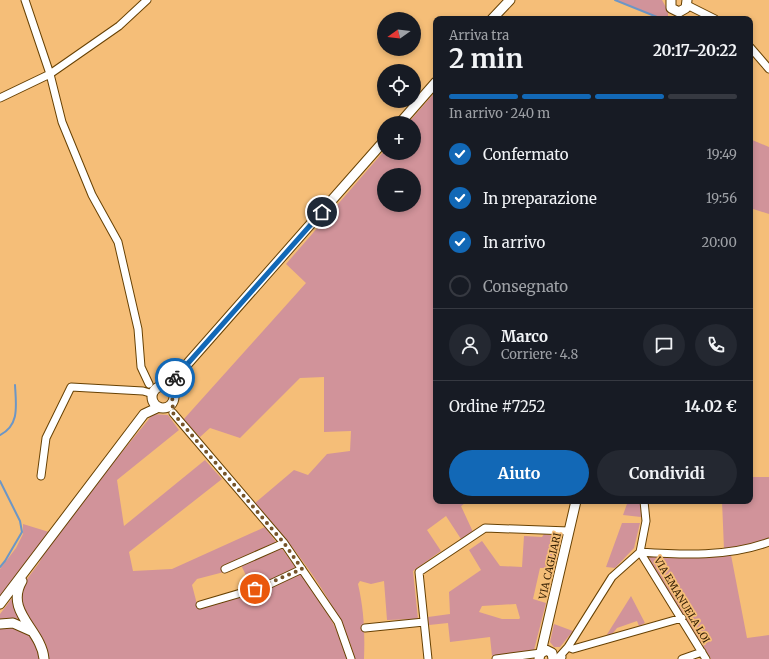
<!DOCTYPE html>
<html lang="it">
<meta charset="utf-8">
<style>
:root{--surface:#171b24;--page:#242831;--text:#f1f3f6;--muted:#9ea1a6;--line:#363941;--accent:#1268b6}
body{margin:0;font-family:Merriweather,serif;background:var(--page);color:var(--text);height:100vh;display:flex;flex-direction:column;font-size:15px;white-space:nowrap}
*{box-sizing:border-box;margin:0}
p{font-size:13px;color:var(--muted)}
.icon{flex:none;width:22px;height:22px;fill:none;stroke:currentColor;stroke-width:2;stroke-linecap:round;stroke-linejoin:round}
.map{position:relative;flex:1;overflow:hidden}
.sheet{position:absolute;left:433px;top:16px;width:320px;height:488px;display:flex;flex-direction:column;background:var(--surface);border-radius:8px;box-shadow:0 2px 6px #0003}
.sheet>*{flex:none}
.needle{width:26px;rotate:256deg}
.tools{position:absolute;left:377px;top:12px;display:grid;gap:8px}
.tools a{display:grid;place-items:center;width:44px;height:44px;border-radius:50%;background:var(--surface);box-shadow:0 2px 6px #0003;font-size:20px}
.pin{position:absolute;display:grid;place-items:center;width:34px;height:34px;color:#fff;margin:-17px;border:2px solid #fff;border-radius:50%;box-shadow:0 1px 4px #0007}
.courier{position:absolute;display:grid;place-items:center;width:40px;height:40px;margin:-20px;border:3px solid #1268b6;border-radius:50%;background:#fff;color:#222;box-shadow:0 1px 5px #0007}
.overview em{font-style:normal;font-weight:700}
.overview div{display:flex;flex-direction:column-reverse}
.overview{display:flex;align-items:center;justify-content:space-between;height:68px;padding:0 16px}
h1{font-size:26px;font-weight:700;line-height:30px}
.bar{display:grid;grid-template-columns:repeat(4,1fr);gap:6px 4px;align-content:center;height:48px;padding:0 16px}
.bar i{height:5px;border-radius:3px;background:var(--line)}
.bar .current{background:var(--accent)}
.bar p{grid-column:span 4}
.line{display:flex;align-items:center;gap:10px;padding:0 16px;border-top:1px solid var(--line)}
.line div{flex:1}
.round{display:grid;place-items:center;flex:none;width:42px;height:42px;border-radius:21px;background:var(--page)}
ol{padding:0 16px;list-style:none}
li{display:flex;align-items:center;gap:12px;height:44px}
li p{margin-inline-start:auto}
li .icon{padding:4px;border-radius:50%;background:var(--accent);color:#fff;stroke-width:4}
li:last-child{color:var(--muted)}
li i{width:22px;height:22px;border:2px solid var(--line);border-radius:50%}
.action{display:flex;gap:8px;margin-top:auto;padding:8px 16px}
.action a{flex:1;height:46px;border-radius:24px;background:var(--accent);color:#fff;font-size:16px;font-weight:700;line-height:46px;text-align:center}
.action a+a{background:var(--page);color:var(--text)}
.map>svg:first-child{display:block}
</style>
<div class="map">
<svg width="769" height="659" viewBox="0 0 769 659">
<rect width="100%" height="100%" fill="#f5be78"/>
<path fill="#d1939a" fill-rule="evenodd" d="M615,0H662L668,11V19H661Z
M436,91V501H468L461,506L473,532L461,539L446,516L427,530L441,551L413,571L418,619L387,620L384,581L371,584L360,581L358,584C364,610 365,633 364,659H355C343,609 290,541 255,503L294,470L308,475L327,454L350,451L351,431L324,432V377L300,378L240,438L210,428L200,437L183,420L306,283L286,264L384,151V153H414V123H408ZM384,175H414V205H384Z
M750,139L769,147V214L750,208Z
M153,414L168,415L179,430L117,480L124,526L205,460L222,479L129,552L133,571L172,569L265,527L276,542L222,566L224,572L197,579L192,585L198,608L300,573C321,600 338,626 347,659H48L46,644L27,619L20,595L24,583L39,563L44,553L95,485Z
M750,477H769V539L745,547L724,549L722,501H750Z
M628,501H640L641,517L623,515Z
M622,523H640L634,548L615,568L606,567Z
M23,524L49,532L0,597V569L16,548L23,534Z
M544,534L559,537L560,541L555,568H540L533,599L546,603L534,650L492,656L490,637L450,642L448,623L429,625L428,617L450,614L449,592L481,570L469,550L482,541L500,566L522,567L524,536L542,537ZM516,604L520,618L519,619H502L479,612L482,606Z
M281,547L296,568L252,588L241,565Z
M664,555H731L747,638L769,635V659H711L647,557Z
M631,596L645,623L639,626L637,621L617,628L613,633L606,636Z
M13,597L14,606L19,619L10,618L0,619V614Z
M554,624L573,631L560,647H554L550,642Z
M12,625C33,636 34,636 41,659H0V626Z"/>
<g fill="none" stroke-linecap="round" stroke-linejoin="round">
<path stroke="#6c96c6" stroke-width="2" d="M615,0L662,19
M0,435C20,425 16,405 15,385
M0,481L20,521L22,532L5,561L0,567"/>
<defs>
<path id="minor" d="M25,0L50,74L62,122L92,195L118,242L138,329L141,367L149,384
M687,5L715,19
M750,47L769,69
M0,98L50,74L119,26L147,0
M173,413L284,543L338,622L351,659
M41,476L46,438L71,387L143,391L153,394
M640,552C683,555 729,557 769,542
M640,552L706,659
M640,552L646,521L644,501
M225,569L284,543
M200,605L268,585L302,569
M365,628L424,622
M568,647L573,649L682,618
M558,658L568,647L612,577L640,552
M428,659L419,572L485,528L569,531
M496,659L541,653
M682,659L702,652"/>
<path id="tertiary" d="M671,0V8L679,12L686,8L687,0
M492,19L510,0
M400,123L436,82
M152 397a11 11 0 1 1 22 0a11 11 0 1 1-22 0Z
M164,387L174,379L384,141
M22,581C4,612 42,630 44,659
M0,604L144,414L159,407
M0,624L13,623L31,631
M541,652L576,501
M539,659L540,654L546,650L552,653L553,659
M560,659L561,657"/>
</defs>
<use href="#minor" stroke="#674103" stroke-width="9"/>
<use href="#tertiary" stroke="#674103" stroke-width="11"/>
<use href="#minor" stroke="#fff" stroke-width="7"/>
<use href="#tertiary" stroke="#fff" stroke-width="9"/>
</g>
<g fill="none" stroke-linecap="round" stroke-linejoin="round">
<path stroke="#75542a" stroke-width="4" stroke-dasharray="0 7.2" d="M175,378L172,392L173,413L284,543L302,569L255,589"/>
<path stroke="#1268b6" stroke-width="5" d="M175,378L322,212"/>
</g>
<g text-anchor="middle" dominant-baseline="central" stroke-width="3.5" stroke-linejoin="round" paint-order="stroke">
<g font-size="10" fill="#301b00" stroke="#f5be78">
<text transform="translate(550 566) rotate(-77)">VIA CAGLIARI</text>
<text transform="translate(682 600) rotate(59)">VIA EMANUELA LOI</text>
</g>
</g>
</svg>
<div class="tools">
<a><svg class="needle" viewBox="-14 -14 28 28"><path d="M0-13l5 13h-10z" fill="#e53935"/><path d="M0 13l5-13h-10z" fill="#9ea1a6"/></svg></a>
<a><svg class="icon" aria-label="locate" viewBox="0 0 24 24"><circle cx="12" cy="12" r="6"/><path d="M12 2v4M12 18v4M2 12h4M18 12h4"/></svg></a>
<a>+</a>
<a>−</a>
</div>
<div class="pin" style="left:255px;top:589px;background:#ea580c"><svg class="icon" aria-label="bag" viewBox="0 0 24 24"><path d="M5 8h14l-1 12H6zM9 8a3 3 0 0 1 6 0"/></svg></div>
<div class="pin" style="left:322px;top:212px;background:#1f2937"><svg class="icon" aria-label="home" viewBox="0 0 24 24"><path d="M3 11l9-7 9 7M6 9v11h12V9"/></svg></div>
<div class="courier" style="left:175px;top:378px"><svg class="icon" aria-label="bike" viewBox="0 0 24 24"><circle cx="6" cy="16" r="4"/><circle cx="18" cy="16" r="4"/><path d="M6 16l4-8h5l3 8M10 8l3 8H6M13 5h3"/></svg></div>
<section class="sheet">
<div class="overview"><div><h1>2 min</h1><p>Arriva tra</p></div><em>20:17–20:22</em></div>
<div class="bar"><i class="current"></i><i class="current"></i><i class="current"></i><i></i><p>In arrivo · 240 m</p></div>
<ol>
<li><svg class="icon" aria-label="check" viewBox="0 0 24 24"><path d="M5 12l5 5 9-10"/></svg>Confermato<p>19:49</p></li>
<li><svg class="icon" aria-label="check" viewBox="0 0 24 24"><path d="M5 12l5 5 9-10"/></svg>In preparazione<p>19:56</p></li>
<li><svg class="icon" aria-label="check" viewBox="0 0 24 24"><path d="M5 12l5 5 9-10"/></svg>In arrivo<p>20:00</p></li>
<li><i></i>Consegnato</li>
</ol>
<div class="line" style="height:72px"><a class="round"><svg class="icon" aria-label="person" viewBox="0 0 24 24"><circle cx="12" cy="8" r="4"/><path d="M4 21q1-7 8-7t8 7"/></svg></a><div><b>Marco</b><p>Corriere · 4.8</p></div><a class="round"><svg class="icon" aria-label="chat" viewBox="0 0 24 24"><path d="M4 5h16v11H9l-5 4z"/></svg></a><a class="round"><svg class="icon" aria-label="phone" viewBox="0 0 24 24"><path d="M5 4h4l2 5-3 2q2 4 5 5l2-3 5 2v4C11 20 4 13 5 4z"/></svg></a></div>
<div class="line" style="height:52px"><div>Ordine #7252</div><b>14.02 €</b></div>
<div class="action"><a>Aiuto</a><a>Condividi</a></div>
</section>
</div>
